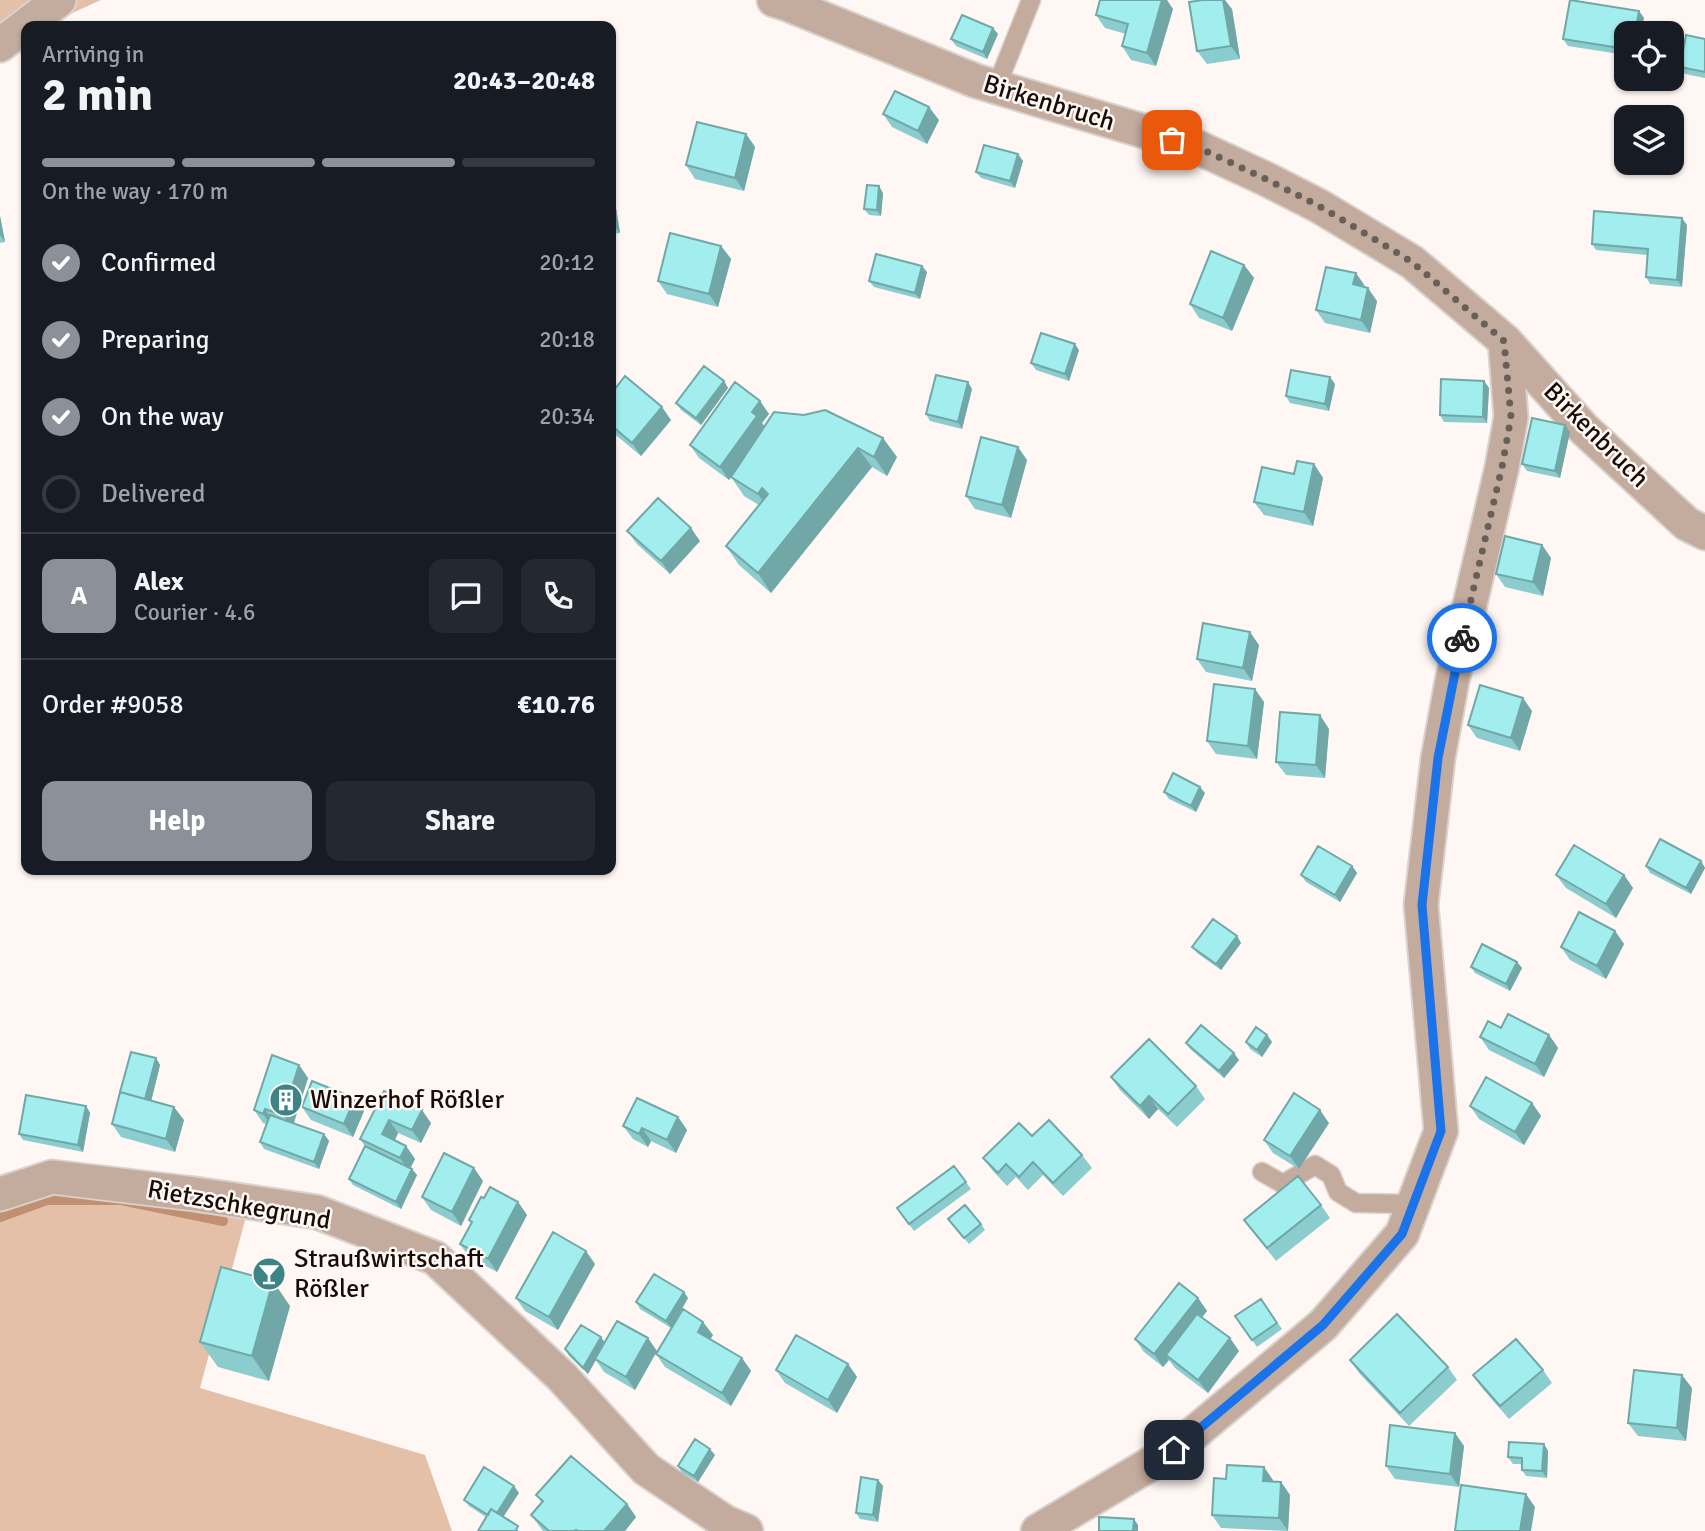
<!DOCTYPE html>
<meta charset="utf-8">
<style>
:root{--surface:#171b24;--page:#242831;--text:#f1f3f6;--muted:#9ea1a6;--line:#363941;--accent:#8c9099}
body{margin:0;font-family:Signika,sans-serif;background:var(--page);color:var(--text);height:100vh;display:flex;flex-direction:column;font-size:26px;white-space:nowrap}
*{box-sizing:border-box;margin:0}
p{font-size:23px;color:var(--muted)}
.icon{flex:none;width:38px;height:38px;fill:none;stroke:currentColor;stroke-width:2;stroke-linecap:round;stroke-linejoin:round}
.map{position:relative;flex:1;overflow:hidden}
.drawer{position:absolute;left:21px;top:21px;width:595px;height:854px;display:flex;flex-direction:column;background:var(--surface);border-radius:14px;box-shadow:0 2px 5px #0004}
.drawer>*{flex:none}
.fabs{position:absolute;left:1614px;top:21px;display:grid;gap:14px}
.fabs a{display:grid;place-items:center;width:70px;height:70px;border-radius:14px;background:var(--surface);box-shadow:0 2px 5px #0004;font-size:35px}
.pin{position:absolute;display:grid;place-items:center;width:60px;height:60px;color:#fff;margin:-30px;border-radius:14px;box-shadow:0 4px 10px #0006}
.courier{position:absolute;display:grid;place-items:center;width:70px;height:70px;margin:-35px;border:5px solid #1a73e8;border-radius:50%;background:#fff;color:#222;box-shadow:0 2px 9px #0007}
.head em{font-style:normal;font-weight:800}
.head div{display:flex;flex-direction:column-reverse}
.head{display:flex;align-items:center;justify-content:space-between;height:119px;padding:0 21px}
h1{font-size:46px;font-weight:800;line-height:52px}
.bar{display:grid;grid-template-columns:repeat(4,1fr);gap:10px 7px;align-content:center;height:84px;padding:0 21px}
.bar i{height:9px;border-radius:5px;background:var(--line)}
.bar .active{background:var(--accent)}
.bar p{grid-column:span 4}
.line{display:flex;align-items:center;gap:18px;padding:0 21px;border-top:2px solid var(--line)}
.line div{flex:1}
.round{display:grid;place-items:center;flex:none;width:74px;height:74px;border-radius:14px;background:var(--page)}
ol{padding:0 21px;list-style:none}
li{display:flex;align-items:center;gap:21px;height:77px}
li p{margin-inline-start:auto}
li .icon{padding:7px;border-radius:50%;background:var(--accent);color:#fff;stroke-width:4}
li:last-child{color:var(--muted)}
li i{width:38px;height:38px;border:4px solid var(--line);border-radius:50%}
.cta{display:flex;gap:14px;margin-top:auto;padding:14px 21px}
.cta a{flex:1;height:80px;border-radius:14px;background:var(--accent);color:#fff;font-size:28px;font-weight:800;line-height:80px;text-align:center}
.cta a+a{background:var(--page);color:var(--text)}
.map>svg:first-child{display:block}
</style>
<div class="map">
<svg width="1705" height="1531" viewBox="0 0 1705 1531">
<rect width="100%" height="100%" fill="#fff7f3"/>
<path fill="#e5c0a9" d="M0,0H101L0,46Z
M89,1194L247,1213L200,1388L425,1455L452,1531H0V1206L13,1202Z"/>
<g fill="none" stroke-linecap="round" stroke-linejoin="round">
<path stroke="#c18f71" stroke-width="10" d="M0,1217L47,1200H121L223,1221"/>
<defs>
<path id="service" d="M996,88L1031,0
M1262,1172L1283,1184L1315,1165L1331,1175L1338,1192L1356,1203L1414,1204"/>
<path id="minor" d="M774,0L787,4L976,81L1197,147L1266,179L1319,206L1412,262L1505,341L1585,430L1687,524L1705,533
M0,45L59,0
M0,1194L52,1177L195,1194L317,1212L435,1258L562,1377L646,1469L725,1522L746,1531
M1038,1531L1174,1450L1323,1325L1402,1234L1441,1131L1421,905L1438,758L1452,681L1502,467L1511,417L1505,341"/>
</defs>
<use href="#service" stroke="#dad2cd" stroke-width="21"/>
<use href="#minor" stroke="#dad2cd" stroke-width="37"/>
<use href="#service" stroke="#c3ac9e" stroke-width="18"/>
<use href="#minor" stroke="#c3ac9e" stroke-width="33"/>
</g>
<path fill="#8bcdce" d="M1173,9L1156,66L1131,60L1122,46L1126,34L1105,28L1096,15Z
M1232,9L1240,59L1207,64L1197,51Z
M1639,11L1644,18L1626,33V55L1568,46L1563,39Z
M998,34L987,59L956,46L951,39Z
M1705,39V78L1685,74L1680,67Z
M883,114L939,120L927,144L892,127Z
M746,134L755,147L744,191L695,179L686,165Z
M1023,161L1015,188L981,178L976,172Z
M883,193L881,216L869,215L864,209Z
M611,196L615,202L620,233L611,234Z
M0,216L5,242L0,243Z
M1687,225L1682,287L1650,284L1646,277L1647,255L1596,250L1592,244Z
M721,246L731,259L718,307L667,294L658,281Z
M1244,265L1254,278L1232,331L1199,318L1190,304Z
M927,272L920,299L874,287L869,281Z
M1377,301L1370,333L1325,323L1316,310Z
M1079,350L1069,381L1036,370L1031,363Z
M724,381L728,388L701,425L681,410L676,403Z
M1484,381L1489,388L1487,423L1444,422L1440,415Z
M1335,384L1329,411L1290,403L1286,396Z
M972,389L962,429L930,421L926,414Z
M611,394L671,420L641,456L611,431Z
M760,401L769,414L762,423L764,426L897,457L887,476L872,467L771,593L739,565L726,546L759,505L744,496L731,477L729,480L699,458L690,445Z
M1570,432L1560,478L1527,471L1522,464Z
M1027,460L1011,518L975,509L966,496Z
M1314,464L1323,478L1313,526L1264,515L1254,502L1294,474Z
M627,531L700,541L670,574L637,544Z
M1542,545L1551,558L1543,596L1505,587L1496,574Z
M1259,645L1252,681L1206,672L1197,659Z
M1264,702L1257,759L1216,754L1207,741Z
M1532,711L1520,751L1477,738L1468,725Z
M1329,729L1325,778L1286,775L1276,762Z
M1164,792L1205,793L1196,812L1169,799Z
M1701,861L1705,868L1691,894L1650,873L1646,866Z
M1352,866L1357,873L1340,902L1306,882L1301,875Z
M1556,875H1624L1633,888L1616,918L1566,888Z
M1615,931L1624,944L1606,979L1570,960L1561,947Z
M1237,936L1241,943L1221,970L1197,953L1192,947Z
M1517,962L1522,968L1510,991L1475,973L1471,967Z
M1501,1028L1549,1035L1558,1048L1544,1077L1489,1050L1480,1037Z
M1267,1035L1272,1042L1262,1057L1250,1049L1246,1042Z
M1186,1043L1239,1060L1224,1078L1190,1049Z
M156,1058L160,1065L151,1101L184,1120L175,1152L121,1137L112,1124Z
M299,1065L308,1078L294,1123L324,1134L329,1141L319,1169L264,1149L260,1142L266,1124L263,1123L254,1110Z
M1111,1077L1196,1086L1205,1099L1177,1127L1158,1109L1149,1119L1120,1090Z
M384,1091L431,1123L421,1143L398,1133L395,1140L406,1146L415,1159L410,1168L417,1175L401,1209L353,1185L349,1179L365,1146L360,1139Z
M1532,1103L1541,1116L1524,1145L1479,1119L1470,1106Z
M86,1106L90,1113L83,1152L23,1140L19,1134Z
M302,1107L364,1111L353,1137L311,1120Z
M678,1117L687,1130L676,1153L651,1141L648,1147L633,1139L623,1126Z
M1329,1123L1299,1169L1273,1153L1264,1140Z
M1032,1136L1082,1155L1092,1168L1063,1196L1043,1175L1028,1190L1016,1177L1007,1186L993,1171L983,1158Z
M954,1166L971,1189L914,1231L897,1208Z
M483,1181L461,1226L431,1210L422,1197Z
M484,1198L518,1202L527,1215L497,1272L469,1257L460,1244L471,1223L469,1220Z
M1321,1205L1330,1218L1276,1261L1244,1220Z
M948,1219L981,1224L985,1230L969,1244Z
M595,1264L558,1330L525,1311L516,1298Z
M688,1298L671,1328L640,1309L636,1302Z
M1198,1298L1207,1311L1202,1317L1239,1351L1208,1393L1175,1368L1169,1360L1163,1367L1144,1352L1135,1339Z
M1261,1299L1282,1329L1257,1347L1235,1316Z
M290,1306L269,1381L218,1367L200,1342Z
M713,1335L710,1339L742,1358L751,1371L731,1406L665,1367L656,1354Z
M605,1342L657,1351L635,1390L604,1372L596,1360L588,1374L569,1356L565,1349Z
M1350,1360L1448,1367L1457,1380L1409,1426L1359,1373Z
M848,1364L857,1377L837,1413L785,1383L776,1370Z
M1543,1370L1552,1383L1509,1419L1482,1388L1473,1375Z
M1692,1388L1686,1441L1638,1436L1628,1423Z
M1544,1444L1548,1451L1547,1478L1526,1476L1522,1470V1464H1513L1508,1457Z
M1464,1446L1459,1487L1395,1479L1386,1466Z
M715,1455L698,1482L682,1473L678,1466Z
M1226,1479L1273,1480V1481L1281,1482L1290,1495L1288,1531L1221,1528L1212,1515Z
M878,1480L883,1486L878,1522L860,1519L856,1513Z
M519,1493L486,1517L469,1506L464,1500Z
M536,1495L627,1504L636,1517L625,1531H543L531,1515L542,1503Z"/>
<path fill="#71a7a7" d="M1162,0H1167L1173,9L1156,66L1147,53Z
M1223,0H1225L1232,9L1240,59L1231,46Z
M1639,11L1644,18L1641,33H1635Z
M993,28L998,34L987,59L983,52Z
M929,107L939,120L927,144L918,131Z
M746,134L755,147L744,191L735,178Z
M1018,154L1023,161L1015,188L1010,181Z
M879,186L883,193L881,216L877,210Z
M611,196L615,202L620,233L615,227Z
M0,216L5,242L0,235Z
M1682,218L1687,225L1682,287L1677,280Z
M721,246L731,259L718,307L709,294Z
M1244,265L1254,278L1232,331L1223,318Z
M922,266L927,272L920,299L915,293Z
M1356,273L1365,286L1353,284Z
M1368,288L1377,301L1370,333L1361,320Z
M1075,344L1079,350L1069,381L1065,374Z
M1330,377L1335,384L1329,411L1325,404Z
M724,381L728,388L701,425L696,418Z
M1484,381L1489,388L1487,423L1483,417Z
M968,382L972,389L962,429L958,422Z
M760,401L769,414L762,423L766,429L729,480L720,467L752,412Z
M662,407L671,420L641,456L632,443Z
M1565,425L1570,432L1560,478L1555,471Z
M883,438L897,457L887,476L874,457Z
M1018,447L1027,460L1011,518L1002,505Z
M858,448L872,467L771,593L758,573Z
M1314,464L1323,478L1313,526L1304,512Z
M762,488L776,507L771,513L758,494Z
M691,528L700,541L670,574L661,561Z
M1542,545L1551,558L1543,596L1533,582Z
M1250,632L1259,645L1252,681L1243,668Z
M1255,689L1264,702L1257,759L1248,746Z
M1523,698L1532,711L1520,751L1511,738Z
M1320,715L1329,729L1325,778L1316,765Z
M1200,787L1205,793L1196,812L1191,806Z
M1701,861L1705,868L1691,894L1686,888Z
M1352,866L1357,873L1340,902L1335,895Z
M1624,875L1633,888L1616,918L1606,904Z
M1615,931L1624,944L1606,979L1597,966Z
M1237,936L1241,943L1221,970L1216,964Z
M1517,962L1522,968L1510,991L1506,984Z
M1267,1035L1272,1042L1262,1057L1257,1050Z
M1549,1035L1558,1048L1544,1077L1535,1064Z
M1234,1053L1239,1060L1224,1078L1219,1071Z
M156,1058L160,1065L150,1106L145,1100Z
M299,1065L308,1078L292,1128L283,1115Z
M1149,1096L1158,1109L1149,1119L1140,1106Z
M355,1098L364,1111L353,1137L344,1124Z
M1532,1103L1541,1116L1524,1145L1515,1132Z
M86,1106L90,1113L83,1152L78,1145Z
M174,1107L184,1120L175,1152L166,1139Z
M265,1109L274,1122L272,1127L263,1114Z
M422,1110L431,1123L421,1143L412,1130Z
M1320,1110L1329,1123L1299,1169L1290,1156Z
M678,1117L687,1130L676,1153L667,1140Z
M389,1120L398,1133L391,1148L382,1134Z
M642,1128L651,1141L648,1147L639,1134Z
M324,1134L329,1141L319,1169L314,1162Z
M406,1146L415,1159L409,1171L400,1158Z
M474,1168L483,1181L461,1226L452,1212Z
M412,1169L417,1175L401,1209L396,1202Z
M518,1202L527,1215L497,1272L488,1259Z
M586,1251L595,1264L558,1330L549,1317Z
M273,1281L290,1306L269,1381L252,1356Z
M684,1292L688,1298L671,1328L666,1321Z
M1198,1298L1207,1311L1170,1359L1166,1355L1169,1360L1163,1367L1154,1354Z
M703,1322L713,1335L707,1345L698,1332Z
M601,1337L605,1343L588,1374L583,1368Z
M648,1338L657,1351L635,1390L626,1377Z
M1230,1338L1239,1351L1208,1393L1198,1380Z
M742,1358L751,1371L731,1406L722,1393Z
M848,1364L857,1377L837,1413L828,1400Z
M1682,1375L1692,1388L1686,1441L1677,1428Z
M1455,1433L1464,1446L1459,1487L1450,1474Z
M1544,1444L1548,1451L1547,1478L1542,1471Z
M710,1449L715,1455L698,1482L694,1476Z
M1264,1467L1273,1480L1272,1494L1263,1481Z
M878,1480L883,1486L878,1522L873,1515Z
M1281,1482L1290,1495L1288,1531L1279,1518Z
M514,1486L519,1493L498,1525L494,1518Z
M1526,1494L1535,1507L1531,1531H1520Z
M627,1504L636,1517L625,1531H604Z
M1134,1519L1138,1525V1531H1133Z"/>
<path fill="#a2eeef" stroke="#71a7a7" stroke-width="2" d="M1100,0H1162L1147,53L1122,46L1128,24L1096,15Z
M1202,0H1223L1231,46L1197,51L1189,2Z
M1570,0L1639,11L1635,33H1626V49L1563,39Z
M962,15L993,28L983,52L951,39Z
M1686,35L1705,39V72L1680,67Z
M895,91L929,107L918,131L883,114Z
M697,122L746,134L735,178L686,165Z
M984,145L1018,154L1010,181L976,172Z
M867,185L879,186L877,210L864,209Z
M611,196L615,227H611Z
M1594,211L1682,218L1677,280L1646,277L1648,249L1592,244Z
M670,233L721,246L709,294L658,281Z
M1211,251L1244,265L1223,318L1190,304Z
M876,254L922,266L915,293L869,281Z
M1326,267L1356,273L1353,284L1368,288L1361,320L1316,310Z
M1041,333L1075,344L1065,374L1031,363Z
M704,366L724,381L696,418L676,403Z
M1291,370L1330,377L1325,404L1286,396Z
M936,375L968,382L958,422L926,414Z
M625,376L662,407L632,443L611,425V394Z
M1441,379L1484,381L1483,417L1440,415Z
M735,382L760,401L752,412L757,416L720,467L690,445Z
M825,410L883,438L874,457L858,448L758,573L726,546L768,494L762,488L758,494L731,477L774,412L804,415Z
M1532,418L1565,425L1555,471L1522,464Z
M981,437L1018,447L1002,505L966,496Z
M1297,461L1314,464L1304,512L1254,502L1262,467L1294,474Z
M658,498L691,528L661,561L627,531Z
M1505,536L1542,545L1533,582L1496,574Z
M1203,623L1250,632L1243,668L1197,659Z
M1214,684L1255,689L1248,746L1207,741Z
M1480,685L1523,698L1511,738L1468,725Z
M1280,712L1320,715L1316,765L1276,762Z
M1173,773L1200,787L1191,806L1164,792Z
M1660,839L1701,861L1686,888L1646,866Z
M1574,845L1624,875L1606,904L1556,875Z
M1318,846L1352,866L1335,895L1301,875Z
M1579,912L1615,931L1597,966L1561,947Z
M1213,919L1237,936L1216,964L1192,947Z
M1482,944L1517,962L1506,984L1471,967Z
M1508,1014L1549,1035L1535,1064L1480,1037L1488,1021L1501,1028Z
M1201,1025L1234,1053L1219,1071L1186,1043Z
M1256,1027L1267,1035L1257,1050L1246,1042Z
M1149,1039L1196,1086L1168,1114L1149,1096L1140,1106L1111,1077Z
M131,1052L156,1058L145,1099L120,1092Z
M272,1055L299,1065L283,1115L265,1109L263,1114L254,1110Z
M1486,1077L1532,1103L1515,1132L1470,1106Z
M312,1081L355,1098L344,1124L302,1107Z
M384,1091L422,1110L412,1130L389,1120L382,1134L406,1146L400,1158L360,1139Z
M120,1092L174,1107L166,1139L112,1124Z
M1294,1093L1320,1110L1290,1156L1264,1140Z
M26,1095L86,1106L78,1145L19,1134Z
M637,1098L678,1117L667,1140L642,1128L639,1134L623,1126Z
M270,1115L324,1134L314,1162L260,1142Z
M1049,1120L1082,1155L1053,1183L1033,1162L1019,1177L1006,1164L998,1173L983,1158L1019,1123L1032,1136Z
M365,1146L412,1169L396,1202L349,1179Z
M444,1153L474,1168L452,1212L422,1197Z
M954,1166L966,1182L909,1224L897,1208Z
M1298,1176L1321,1205L1267,1248L1244,1220Z
M490,1187L518,1202L488,1259L460,1244L472,1222L469,1220L481,1197L484,1198Z
M965,1205L981,1224L964,1238L948,1219Z
M553,1232L586,1251L549,1317L516,1298Z
M221,1267L273,1281L252,1356L200,1342Z
M654,1274L684,1292L666,1321L636,1302Z
M1179,1283L1198,1298L1154,1354L1135,1339Z
M1261,1299L1277,1323L1252,1340L1235,1316Z
M683,1309L703,1322L698,1332L742,1358L722,1393L656,1354Z
M1197,1314L1230,1338L1198,1380L1166,1355Z
M1397,1314L1448,1367L1400,1413L1350,1360Z
M617,1321L648,1338L626,1377L595,1359Z
M581,1325L601,1337L583,1368L565,1349Z
M796,1335L848,1364L828,1400L776,1370Z
M1516,1339L1543,1370L1500,1406L1473,1375Z
M1634,1370L1682,1375L1677,1428L1628,1423Z
M1390,1425L1455,1433L1450,1474L1386,1466Z
M695,1439L710,1449L694,1476L678,1466Z
M1509,1442L1544,1444L1542,1471L1522,1470V1458L1508,1457Z
M571,1456L627,1504L604,1531H578L576,1530L575,1531H549L531,1515L543,1501L536,1495Z
M1227,1465L1264,1467L1263,1481L1281,1482L1279,1518L1212,1515L1214,1478L1226,1479Z
M484,1467L514,1486L497,1513L491,1509L488,1515L464,1500Z
M861,1477L878,1480L873,1515L856,1513Z
M1461,1485L1526,1494L1520,1531H1455Z
M491,1509L518,1526L516,1530L517,1531H478Z
M1099,1517L1134,1519L1133,1531H1099Z"/>
<g fill="none" stroke-linecap="round" stroke-linejoin="round">
<path stroke="#695f59" stroke-width="7" stroke-dasharray="0 12.6" d="M1172,140L1197,147L1266,179L1319,206L1366,234L1412,262L1504,341L1511,417L1502,467L1462,638"/>
<path stroke="#1a73e8" stroke-width="9" d="M1174,1450L1323,1325L1402,1234L1441,1131L1422,905L1438,758L1462,638"/>
</g>
<defs>
<symbol id="building-disc" viewBox="-11 -11 22 22"><circle r="9.5" fill="#3c8486" stroke="#fff7f3"/><path d="M-4-6H4V6H1V3H-1V6H-4ZM-2.5-4.3h1.7v1.8h-1.7ZM.8-4.3h1.7v1.8H.8ZM-2.5-1h1.7V.8h-1.7ZM.8-1h1.7V.8H.8Z" fill="#fff"/></symbol>
<symbol id="bar-disc" viewBox="-11 -11 22 22"><circle r="9.5" fill="#3c8486" stroke="#fff7f3"/><path d="M-6-5H6L.8 .8V4.5H3.5V6h-7V4.5H-.8V.8Z" fill="#fff"/></symbol>
</defs>
<g fill-rule="evenodd">
<use href="#building-disc" x="267" y="1081" width="38" height="38"/>
<use href="#bar-disc" x="250" y="1255" width="38" height="38"/>
</g>
<g text-anchor="middle" dominant-baseline="central" stroke-width="5" stroke-linejoin="round" paint-order="stroke">
<g font-size="26" fill="#180d06" stroke="#fff7f3">
<text transform="translate(1049 103) rotate(17)">Birkenbruch</text>
<text transform="translate(1596 435) rotate(45)">Birkenbruch</text>
<text transform="translate(239 1205) rotate(10)">Rietzschkegrund</text>
</g>
<g font-size="26" fill="#180d06" stroke="#fff7f3" text-anchor="start">
<text x="310" y="1100">Winzerhof Rößler</text>
<text x="294" y="1259">Straußwirtschaft<tspan x="294" dy="30">Rößler</tspan></text>
</g>
</g>
</svg>
<div class="fabs">
<a><svg class="icon" aria-label="locate" viewBox="0 0 24 24"><circle cx="12" cy="12" r="6"/><path d="M12 2v4M12 18v4M2 12h4M18 12h4"/></svg></a>
<a><svg class="icon" aria-label="layers" viewBox="0 0 24 24"><path d="M12 4l9 5-9 5-9-5zM3 14l9 5 9-5"/></svg></a>
</div>
<div class="pin" style="left:1172px;top:140px;background:#ea580c"><svg class="icon" aria-label="bag" viewBox="0 0 24 24"><path d="M5 8h14l-1 12H6zM9 8a3 3 0 0 1 6 0"/></svg></div>
<div class="pin" style="left:1174px;top:1450px;background:#1f2937"><svg class="icon" aria-label="home" viewBox="0 0 24 24"><path d="M3 11l9-7 9 7M6 9v11h12V9"/></svg></div>
<div class="courier" style="left:1462px;top:638px"><svg class="icon" aria-label="bike" viewBox="0 0 24 24"><circle cx="6" cy="16" r="4"/><circle cx="18" cy="16" r="4"/><path d="M6 16l4-8h5l3 8M10 8l3 8H6M13 5h3"/></svg></div>
<section class="drawer">
<div class="head"><div><h1>2 min</h1><p>Arriving in</p></div><em>20:43–20:48</em></div>
<div class="bar"><i class="active"></i><i class="active"></i><i class="active"></i><i></i><p>On the way · 170 m</p></div>
<ol>
<li><svg class="icon" aria-label="check" viewBox="0 0 24 24"><path d="M5 12l5 5 9-10"/></svg>Confirmed<p>20:12</p></li>
<li><svg class="icon" aria-label="check" viewBox="0 0 24 24"><path d="M5 12l5 5 9-10"/></svg>Preparing<p>20:18</p></li>
<li><svg class="icon" aria-label="check" viewBox="0 0 24 24"><path d="M5 12l5 5 9-10"/></svg>On the way<p>20:34</p></li>
<li><i></i>Delivered</li>
</ol>
<div class="line" style="height:126px"><b class="round" style="background:var(--accent);color:#fff">A</b><div><b>Alex</b><p>Courier · 4.6</p></div><a class="round"><svg class="icon" aria-label="chat" viewBox="0 0 24 24"><path d="M4 5h16v11H9l-5 4z"/></svg></a><a class="round"><svg class="icon" aria-label="phone" viewBox="0 0 24 24"><path d="M5 4h4l2 5-3 2q2 4 5 5l2-3 5 2v4C11 20 4 13 5 4z"/></svg></a></div>
<div class="line" style="height:91px"><div>Order #9058</div><b>€10.76</b></div>
<div class="cta"><a>Help</a><a>Share</a></div>
</section>
</div>
